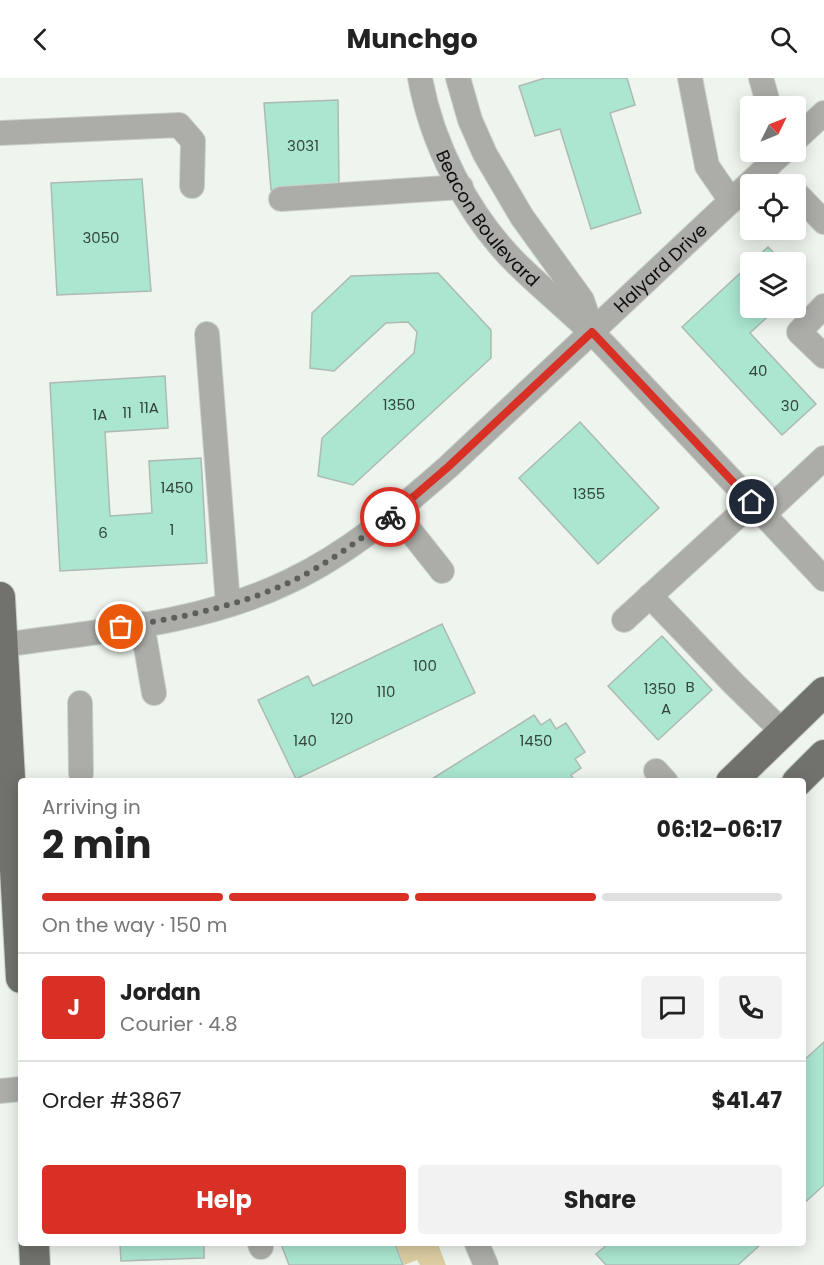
<!DOCTYPE html>
<meta charset="utf-8">
<style>
:root{--surface:#fff;--page:#f2f2f2;--text:#222;--muted:#767676;--line:#e0e0e0;--accent:#d93025}
body{margin:0;font-family:Poppins,sans-serif;background:var(--page);color:var(--text);height:100vh;display:flex;flex-direction:column;font-size:22px;white-space:nowrap}
*{box-sizing:border-box;margin:0}
p{font-size:20px;color:var(--muted)}
.icon{flex:none;width:33px;height:33px;fill:none;stroke:currentColor;stroke-width:2;stroke-linecap:round;stroke-linejoin:round}
.map{position:relative;flex:1;overflow:hidden}
.panel{position:absolute;left:18px;top:700px;width:788px;height:468px;display:flex;flex-direction:column;background:var(--surface);border-radius:6px;box-shadow:0 3px 15px #0003}
.panel>*{flex:none}
.needle{width:39px;rotate:47deg}
.buttons{position:absolute;left:740px;top:18px;display:grid;gap:12px}
.buttons a{display:grid;place-items:center;width:66px;height:66px;border-radius:6px;background:var(--surface);box-shadow:0 3px 15px #0003;font-size:30px}
.pin{position:absolute;display:grid;place-items:center;width:51px;height:51px;color:#fff;margin:-26px;border:3px solid #fff;border-radius:50%;box-shadow:0 2px 6px #0007}
.courier{position:absolute;display:grid;place-items:center;width:60px;height:60px;margin:-30px;border:4px solid #d93025;border-radius:50%;background:#fff;color:#222;box-shadow:0 2px 8px #0007}
.head em{font-style:normal;font-weight:700}
.head div{display:flex;flex-direction:column-reverse}
.head{display:flex;align-items:center;justify-content:space-between;height:102px;padding:0 24px}
h1{font-size:39px;font-weight:700;line-height:45px}
.bar{display:grid;grid-template-columns:repeat(4,1fr);gap:9px 6px;align-content:center;height:72px;padding:0 24px}
.bar i{height:8px;border-radius:4px;background:var(--line)}
.bar .selected{background:var(--accent)}
.bar p{grid-column:span 4}
.line{display:flex;align-items:center;gap:15px;padding:0 24px;border-top:2px solid var(--line)}
.line div{flex:1}
.round{display:grid;place-items:center;flex:none;width:63px;height:63px;border-radius:6px;background:var(--page)}
.primary-button{display:flex;gap:12px;margin-top:auto;padding:12px 24px}
.primary-button a{flex:1;height:69px;border-radius:6px;background:var(--accent);color:#fff;font-size:24px;font-weight:700;line-height:69px;text-align:center}
.primary-button a+a{background:var(--page);color:var(--text)}
header{display:flex;justify-content:space-between;align-items:center;height:78px;padding:0 24px;background:var(--surface);font-size:27px;font-weight:700}
.map>svg:first-child{display:block}
</style>
<header><svg class="icon" aria-label="back" viewBox="0 0 24 24"><path d="M15 5l-7 7 7 7"/></svg>Munchgo<svg class="icon" aria-label="search" viewBox="0 0 24 24"><circle cx="10" cy="10" r="6"/><path d="M15 15l6 6"/></svg></header>
<div class="map">
<svg width="824" height="1187" viewBox="0 0 824 1187">
<rect width="100%" height="100%" fill="#eef5ed"/>
<path fill="#dbcca1" d="M396,1166H438L446,1187H420L417,1182L404,1187Z"/>
<path fill="#aae6d0" stroke="#aeb9b5" stroke-width="1.5" d="M545,0H627L635,27L610,35L641,135L591,151L560,51L535,58L519,8Z
M338,22L339,110L271,112L264,25Z
M142,101L151,213L57,217L51,105Z
M768,169L783,184H752Z
M750,186V230H777L750,255L816,326L782,357L682,249Z
M438,195L491,252V280L353,407L318,398L322,360L414,275L417,254L408,244L386,245L334,293L310,290L312,235L351,198Z
M795,198L803,206L795,213Z
M165,298L168,350L105,354L110,438L152,435L149,383L201,380L207,485L60,493L50,305Z
M580,344L659,430L598,486L519,400Z
M442,546L475,615L296,701L258,622L308,598L313,608Z
M662,558L712,612L658,662L608,608Z
M534,637L541,647L550,641L556,651L566,645L585,674L575,681L581,690L571,697L575,704H427Z
M824,964V1107L802,1127V984Z
M120,1166H204V1180L121,1183Z
M281,1166H395L403,1187H289Z
M608,1166H761L738,1187H606L596,1176Z"/>
<g fill="none" stroke-linecap="round" stroke-linejoin="round">
<defs>
<g id="minor">
<path id="s1" d="M420,0C432,66 467,135 514,183C545,214 580,241 610,273C682,349 753,425 824,501"/>
<path d="M458,0L470,42L485,76L522,139L582,222L592,252"/>
<path d="M690,0L707,88L731,123"/>
<path d="M761,0L769,28"/>
<path d="M0,55L179,47L193,63L192,108"/>
<path d="M795,62L824,35"/>
<path d="M795,114L824,144"/>
<path d="M281,121L461,109"/>
<path d="M824,228L799,254L824,278"/>
<path d="M207,256L228,526"/>
<path d="M396,435L442,493"/>
<path d="M763,437L824,380"/>
<path d="M650,518L734,606L783,654"/>
<path d="M624,542L752,425"/>
<path d="M142,546L154,615"/>
<path id="s2" d="M3,567C99,553 202,546 290,503C349,475 399,432 448,389L783,74"/>
<path d="M80,625L81,695"/>
<path d="M656,693L666,704"/>
<path d="M0,1013L21,1011"/>
<path d="M260,1166L261,1169"/>
<path d="M477,1166L486,1187"/>
</g>
<path id="major" d="M0,519L21,900
M731,704L824,614
M797,704L824,677
M34,1166L35,1187"/>
</defs>
<use href="#minor" stroke="#cad0c9" stroke-width="26"/>
<use href="#major" stroke="#cad0c9" stroke-width="32"/>
<use href="#minor" stroke="#acaca8" stroke-width="24"/>
<use href="#major" stroke="#71726b" stroke-width="30"/>
</g>
<g fill="none" stroke-linecap="round" stroke-linejoin="round">
<path stroke="#5c605b" stroke-width="6" stroke-dasharray="0 10.8" d="M121,549C179,540 237,529 290,504C326,487 358,463 390,439"/>
<path stroke="#d93025" stroke-width="8" d="M390,439L448,389L592,254L752,424"/>
</g>
<g text-anchor="middle" dominant-baseline="central" stroke-width="5" stroke-linejoin="round" paint-order="stroke">
<g font-size="15" fill="#34453e">
<text x="303" y="67">3031</text>
<text x="101" y="159">3050</text>
<text x="758" y="292">40</text>
<text x="399" y="326">1350</text>
<text x="790" y="327">30</text>
<text x="149" y="329">11A</text>
<text x="127" y="334">11</text>
<text x="100" y="336">1A</text>
<text x="177" y="409">1450</text>
<text x="589" y="415">1355</text>
<text x="172" y="451">1</text>
<text x="103" y="454">6</text>
<text x="425" y="587">100</text>
<text x="690" y="608">B</text>
<text x="660" y="610">1350</text>
<text x="386" y="613">110</text>
<text x="666" y="630">A</text>
<text x="342" y="640">120</text>
<text x="305" y="662">140</text>
<text x="536" y="662">1450</text>
</g>
<g font-size="18" fill="#0d0f0d" stroke="#fff">
<text stroke="none"><textPath href="#s1" startOffset="158">Beacon Boulevard</textPath></text>
<text stroke="none"><textPath href="#s2" startOffset="782">Halyard Drive</textPath></text>
</g>
</g>
</svg>
<div class="buttons">
<a><svg class="needle" viewBox="-14 -14 28 28"><path d="M0-13l5 13h-10z" fill="#e53935"/><path d="M0 13l5-13h-10z" fill="#767676"/></svg></a>
<a><svg class="icon" aria-label="locate" viewBox="0 0 24 24"><circle cx="12" cy="12" r="6"/><path d="M12 2v4M12 18v4M2 12h4M18 12h4"/></svg></a>
<a><svg class="icon" aria-label="layers" viewBox="0 0 24 24"><path d="M12 4l9 5-9 5-9-5zM3 14l9 5 9-5"/></svg></a>
</div>
<div class="pin" style="left:121px;top:549px;background:#ea580c"><svg class="icon" aria-label="bag" viewBox="0 0 24 24"><path d="M5 8h14l-1 12H6zM9 8a3 3 0 0 1 6 0"/></svg></div>
<div class="pin" style="left:752px;top:424px;background:#1f2937"><svg class="icon" aria-label="home" viewBox="0 0 24 24"><path d="M3 11l9-7 9 7M6 9v11h12V9"/></svg></div>
<div class="courier" style="left:390px;top:439px"><svg class="icon" aria-label="bike" viewBox="0 0 24 24"><circle cx="6" cy="16" r="4"/><circle cx="18" cy="16" r="4"/><path d="M6 16l4-8h5l3 8M10 8l3 8H6M13 5h3"/></svg></div>
<section class="panel">
<div class="head"><div><h1>2 min</h1><p>Arriving in</p></div><em>06:12–06:17</em></div>
<div class="bar"><i class="selected"></i><i class="selected"></i><i class="selected"></i><i></i><p>On the way · 150 m</p></div>
<div class="line" style="height:108px"><b class="round" style="background:var(--accent);color:#fff">J</b><div><b>Jordan</b><p>Courier · 4.8</p></div><a class="round"><svg class="icon" aria-label="chat" viewBox="0 0 24 24"><path d="M4 5h16v11H9l-5 4z"/></svg></a><a class="round"><svg class="icon" aria-label="phone" viewBox="0 0 24 24"><path d="M5 4h4l2 5-3 2q2 4 5 5l2-3 5 2v4C11 20 4 13 5 4z"/></svg></a></div>
<div class="line" style="height:78px"><div>Order #3867</div><b>$41.47</b></div>
<div class="primary-button"><a>Help</a><a>Share</a></div>
</section>
</div>
